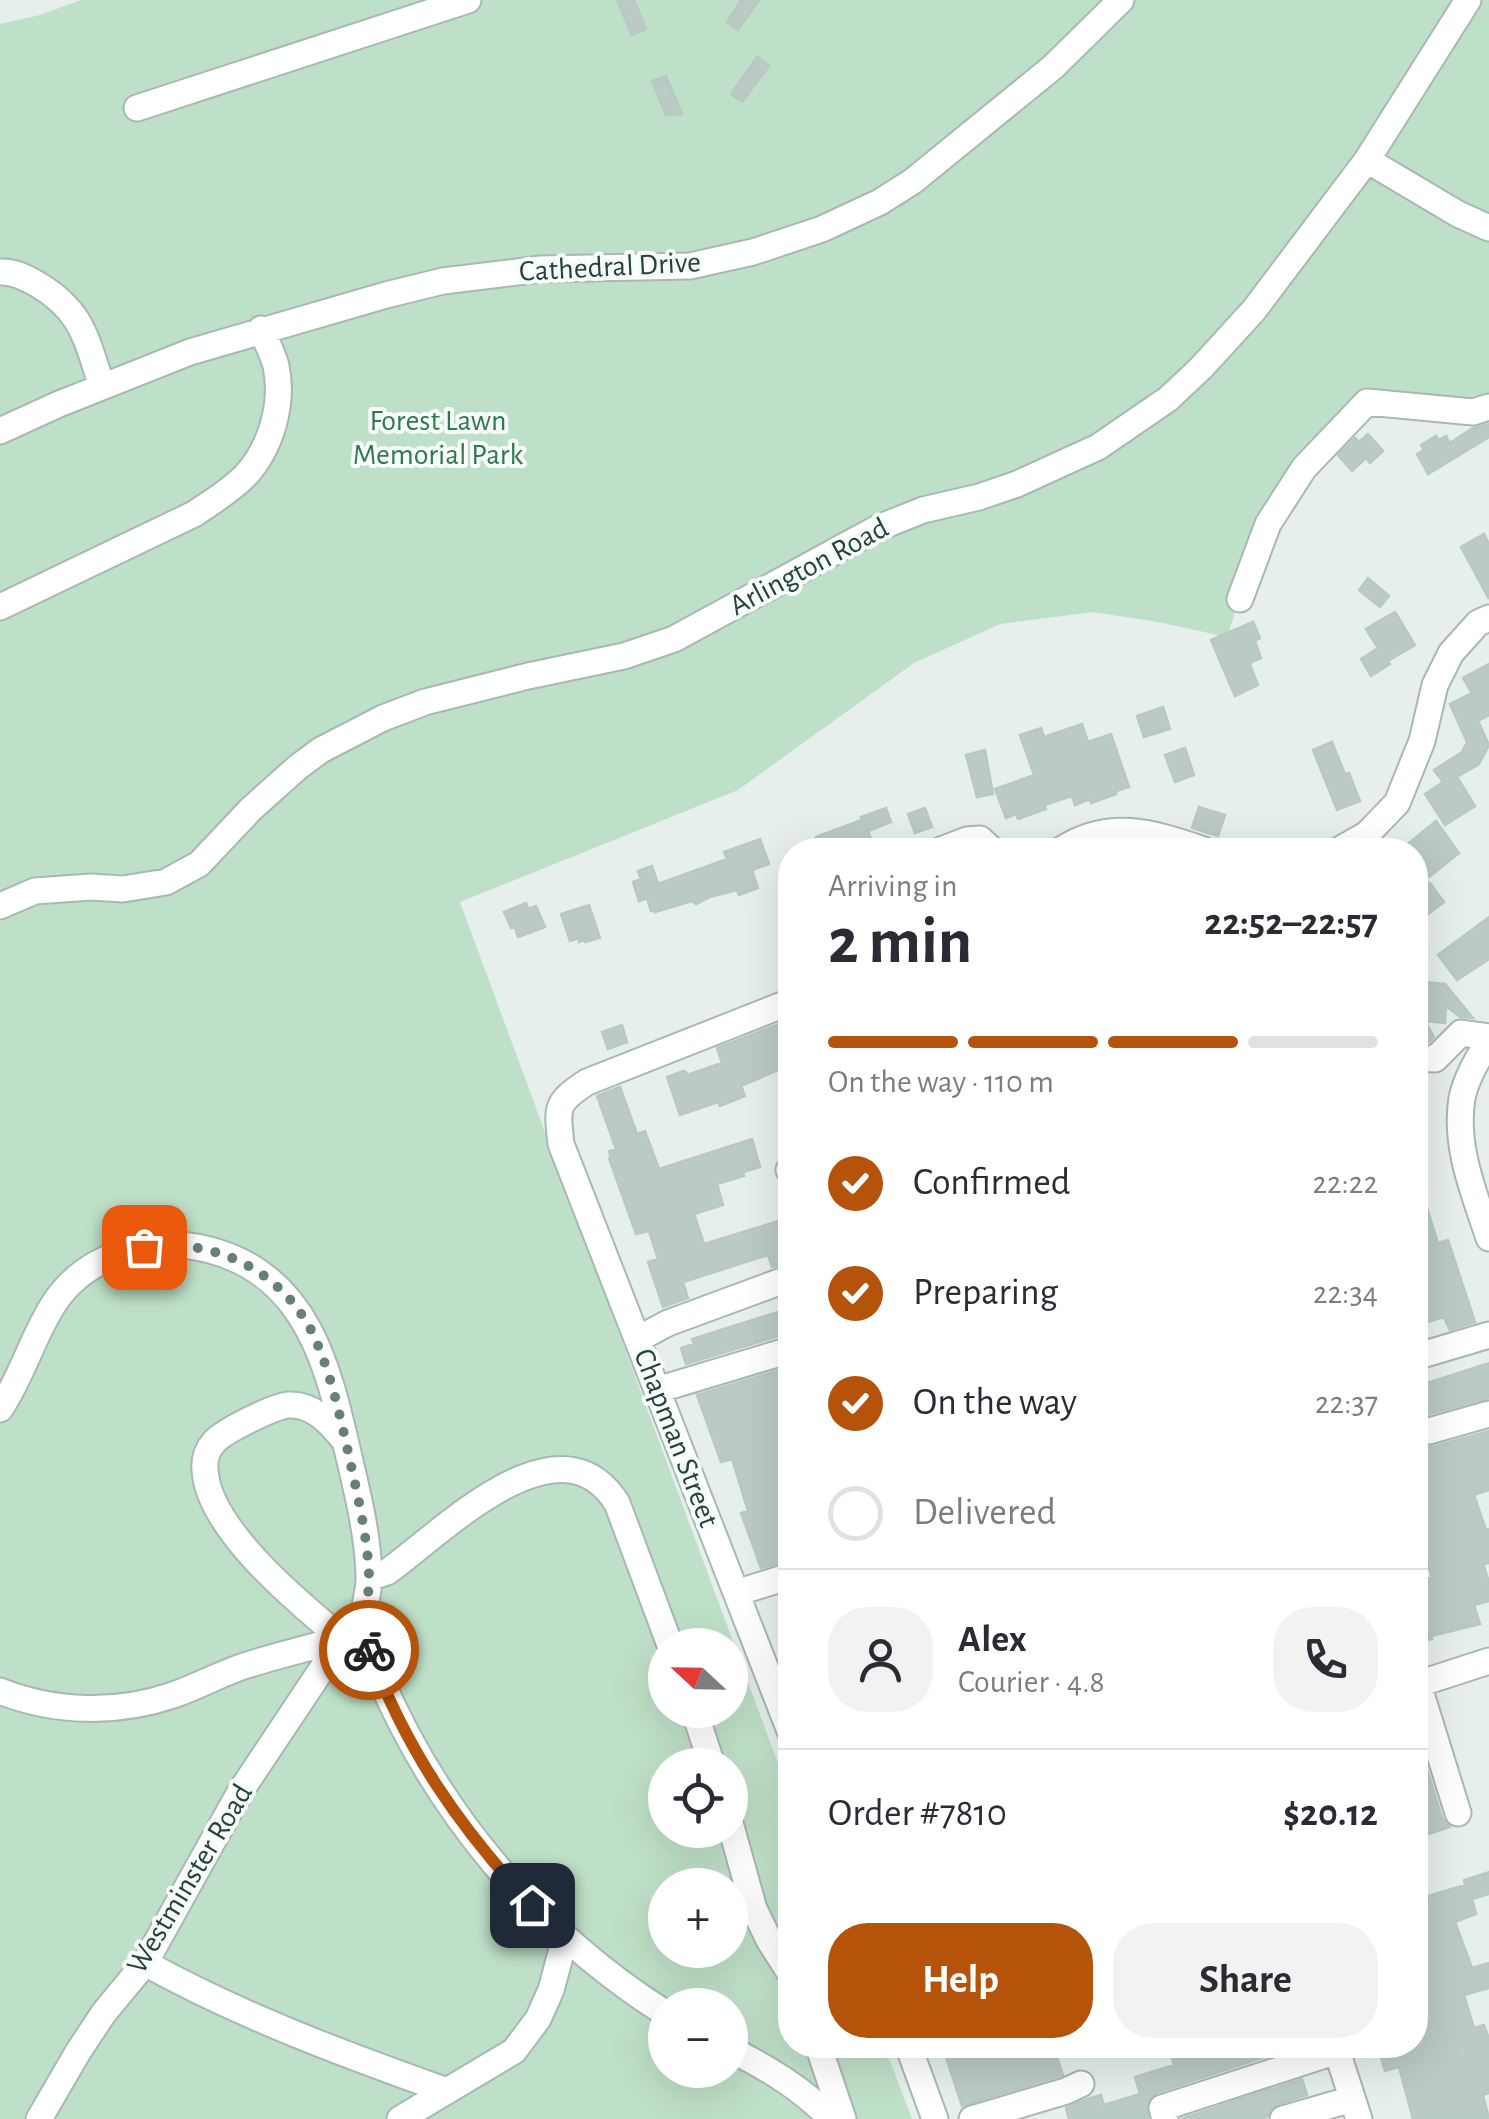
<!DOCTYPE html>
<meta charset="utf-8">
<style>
:root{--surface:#fff;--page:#f2f2f3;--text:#2b2b33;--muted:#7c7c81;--line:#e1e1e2;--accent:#b45309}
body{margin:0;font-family:"Alegreya Sans",sans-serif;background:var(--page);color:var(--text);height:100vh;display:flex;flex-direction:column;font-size:38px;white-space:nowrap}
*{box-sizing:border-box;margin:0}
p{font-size:32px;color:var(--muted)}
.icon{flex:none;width:55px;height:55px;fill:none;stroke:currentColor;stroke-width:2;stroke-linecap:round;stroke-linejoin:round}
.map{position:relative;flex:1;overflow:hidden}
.side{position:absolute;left:778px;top:838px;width:650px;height:1220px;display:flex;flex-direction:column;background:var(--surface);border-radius:40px;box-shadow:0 10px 40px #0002}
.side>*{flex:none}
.needle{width:65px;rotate:292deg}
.buttons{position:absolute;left:648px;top:1628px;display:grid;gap:20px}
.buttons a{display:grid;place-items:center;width:100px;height:100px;border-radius:50%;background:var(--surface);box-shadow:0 10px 40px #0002;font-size:50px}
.pin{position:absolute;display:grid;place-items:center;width:85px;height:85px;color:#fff;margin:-42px;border-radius:20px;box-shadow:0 5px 15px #0006}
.courier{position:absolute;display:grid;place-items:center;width:100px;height:100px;margin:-50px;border:8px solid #b45309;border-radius:50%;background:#fff;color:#222;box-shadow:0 2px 12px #0007}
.summary em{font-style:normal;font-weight:700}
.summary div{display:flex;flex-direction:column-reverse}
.summary{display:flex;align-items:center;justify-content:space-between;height:170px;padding:0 50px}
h1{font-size:65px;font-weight:700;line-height:75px}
.bar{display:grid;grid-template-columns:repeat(4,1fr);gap:15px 10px;align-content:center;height:120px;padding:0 50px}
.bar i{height:12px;border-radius:8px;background:var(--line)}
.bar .current{background:var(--accent)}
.bar p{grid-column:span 4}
.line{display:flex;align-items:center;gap:25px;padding:0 50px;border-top:2px solid var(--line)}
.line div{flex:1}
.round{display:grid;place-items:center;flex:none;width:105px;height:105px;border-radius:40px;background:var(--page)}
ol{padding:0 50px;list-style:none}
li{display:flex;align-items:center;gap:30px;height:110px}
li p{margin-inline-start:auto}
li .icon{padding:10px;border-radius:50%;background:var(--accent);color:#fff;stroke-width:4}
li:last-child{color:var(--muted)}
li i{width:55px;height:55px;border:5px solid var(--line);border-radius:50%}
.action{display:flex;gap:20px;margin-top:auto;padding:20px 50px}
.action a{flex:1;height:115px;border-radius:40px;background:var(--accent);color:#fff;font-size:40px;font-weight:700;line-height:115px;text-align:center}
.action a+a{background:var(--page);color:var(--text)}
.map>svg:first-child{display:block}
</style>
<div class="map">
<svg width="1489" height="2119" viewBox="0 0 1489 2119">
<rect width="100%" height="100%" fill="#e6efeb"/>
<path fill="#bfe0c8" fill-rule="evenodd" d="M81,0H1489V401L1414,396L1340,424L1256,550L1227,637L1158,622L1093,612L1000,624L914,663L738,790L460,902L790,1796V2045H884L912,2119H0V24L40,15ZM665,1645H730V1710H665ZM665,1765H730V1830H665ZM665,1885H730V1950H665ZM665,2005H730V2070H665Z"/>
<path fill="#bbcac4" stroke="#b8c9c2" stroke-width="2.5" d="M617,0H634L646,29L632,35Z
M741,0H759L738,30L727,22Z
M757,57L769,66L742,102L731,94Z
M666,76L682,114L666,115L652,81Z
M1489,424V437L1428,474L1417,454L1424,450L1421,445L1436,436L1439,440L1446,436L1450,443L1473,428Z
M1368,434L1383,451L1370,463L1366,458L1352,471L1338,455L1355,438L1359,442Z
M1484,534L1489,544V599L1461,547Z
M1368,578L1389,596L1380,607L1359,590Z
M1395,612L1415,645L1388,661L1390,664L1371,676L1361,659L1378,648L1366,629Z
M1253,622L1260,638L1255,641L1261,658L1251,662L1250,665L1258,685L1235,696L1211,640Z
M1489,664V715L1478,721L1489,745L1479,764L1457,777L1475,806L1445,825L1425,794L1443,782L1434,770L1462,752L1467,742L1450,704L1472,693L1463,678Z
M1163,707L1170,729L1144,737L1137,716Z
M1082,724L1088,742L1111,734L1129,787L1116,791V794L1091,803L1090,799L1075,805L1072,796L1044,805L1046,809L1018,819L1016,814L1006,818L995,789L1034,775L1020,735L1041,728L1044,737Z
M1332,742L1345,774L1349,773L1360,801L1337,810L1313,750Z
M1185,748L1194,775L1175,782L1165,755Z
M985,750L993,794L977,797L966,755Z
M1199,807L1225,815L1218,836L1192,828Z
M886,808L891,822L868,831L875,850H820L816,837L862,820L861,817Z
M925,808L932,827L915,833L908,814Z
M1436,821L1459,853L1429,877L1415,860V850H1407L1404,847Z
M760,839L769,864L752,870L758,888L739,895L737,890L710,897L696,904L692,901L655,912V910L651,911L647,898L639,901L633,882L641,879L638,871L652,866L658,884L727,859L724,852Z
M1430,883L1444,902L1415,924V895Z
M526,903L528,909L536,906L545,927L518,937L515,927L511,928L504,912Z
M589,905L600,938L585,942L584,940L579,942V938L570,941L561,914Z
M1489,917V959L1457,980L1438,955Z
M1415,981L1445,984L1473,1018L1460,1017L1446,1006L1445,1023L1425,1021L1434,1037L1429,1042H1415Z
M779,1024L782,1032L790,1028V1065L741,1086L745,1096L720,1106L718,1102L680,1115L667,1077L683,1071L686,1072L687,1075L722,1063L717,1048Z
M622,1025L627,1042L608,1049L602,1032Z
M620,1087L637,1134L645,1131L659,1169L752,1139L760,1167L743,1172L744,1176L717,1184L723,1205L694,1214L704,1244L785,1219L790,1236V1262L772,1267L768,1255L683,1282L688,1298L663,1307L648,1262L658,1259L649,1231L636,1234L609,1158L611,1157L609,1151L616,1149L597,1096Z
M1415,1180H1418L1438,1243L1448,1240L1475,1322L1450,1330L1444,1317L1415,1326Z
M778,1312L785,1334L686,1364L681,1348L694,1344L692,1339Z
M1489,1363V1398L1425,1415L1415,1424V1387Z
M790,1367V1560L761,1568L741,1513L748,1511L732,1459L721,1462L697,1395Z
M1489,1431V1490L1474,1495L1486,1530L1489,1529V1563L1483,1564L1489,1582V1601L1474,1605L1480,1624L1431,1636L1432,1639L1415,1644V1582L1432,1577L1415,1524V1438L1424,1446L1432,1447Z
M1415,1729L1442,1818L1450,1827L1429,1834L1415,1790Z
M1489,1872V1894L1472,1899L1476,1914L1455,1922L1472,1968L1489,1963V1988L1464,1995L1474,2028L1484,2025L1489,2039V2093L1483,2095L1489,2119H1413L1399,2067L1385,2071L1378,2048L1387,2045H1415V1900L1465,1885L1464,1880Z
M954,2045H1053L1063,2075L962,2106L946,2057L948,2056L945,2048Z
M1168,2045H1207L1209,2054L1238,2045H1291L1292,2048L1156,2093L1147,2103L1148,2119H1069L1066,2108L1088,2099L1101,2095L1104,2105L1140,2094L1135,2077L1174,2065Z
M1302,2079L1307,2095L1278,2104L1271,2109L1267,2117L1260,2119H1181Z"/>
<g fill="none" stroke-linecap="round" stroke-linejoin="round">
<defs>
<path id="minor" d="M137,108L468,0
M1367,160L1458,214L1489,228
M0,272C13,271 25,277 37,284C83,311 86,339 102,386
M0,431L59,404L190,352L386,295L443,281L541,269L690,266L753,252L822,229L880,202L913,181L1053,67L1121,0
M1240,599L1268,524L1304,468L1367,402L1473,412L1489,407
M0,607L194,514C212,502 230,491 245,476C271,448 284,404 276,366C273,354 266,341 261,329
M941,850L967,840L980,839L992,850
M1061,850C1110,818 1153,833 1204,850
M1339,850L1367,834L1397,803L1422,741L1435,685L1451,653L1478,623L1489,618
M0,906L35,891L91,887L123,889L166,882L199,864L251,809L298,767L321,750L383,718L425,702L528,676L624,656L674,639L878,528L923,510L979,497L1017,484L1098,447L1168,399L1201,368L1254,310L1367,160L1468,0
M790,1002L587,1082C555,1103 557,1107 561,1144L790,1731
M1489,1040C1479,1057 1466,1078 1462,1098C1454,1146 1474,1193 1489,1238
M1415,1058L1435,1059L1461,1033L1489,1037
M789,1170H790
M638,1339L668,1323L790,1278
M1415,1357L1489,1335
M657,1390L790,1350
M0,1409C23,1375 33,1335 55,1302C88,1253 156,1235 210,1250C309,1276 329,1370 349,1457C358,1495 368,1536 369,1576C370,1595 359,1617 363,1636C366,1648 372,1660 377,1671C436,1812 536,1931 665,2013
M1429,1431L1489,1414
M369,1578L387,1572C442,1533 559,1411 617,1503L670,1645
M736,1593L790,1576
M342,1639C299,1603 208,1529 205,1470C204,1460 207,1450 214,1442C224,1431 274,1406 289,1405C314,1404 331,1424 345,1441
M1418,1684L1458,1813
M1415,1685L1489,1661
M0,1691C55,1713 118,1714 173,1695C197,1687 220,1674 244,1666C278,1655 313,1647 348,1637
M694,1710L712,1765
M730,1823L754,1909L769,1940L790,1973
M145,1963C241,2016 343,2054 447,2091
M818,2045L843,2119
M908,2045L935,2119
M1335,2045L1359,2119
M730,2049C767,2068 802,2088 831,2119
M39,2119L78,2052L103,2014L145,1963L240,1792L342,1639
M400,2119L514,2051L538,2019L551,1990L565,1938
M972,2119L1066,2091L1081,2084
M1165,2119L1162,2108L1337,2051
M1283,2119L1352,2099"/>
</defs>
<use href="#minor" stroke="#a8b8b2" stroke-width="29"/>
<use href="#minor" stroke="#fff" stroke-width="25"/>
</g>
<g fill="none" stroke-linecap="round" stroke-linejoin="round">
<path stroke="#687f78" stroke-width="10" stroke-dasharray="0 18" d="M144,1247C212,1238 278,1268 311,1330C329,1367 338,1407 347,1447C356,1489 367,1532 369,1575C370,1604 358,1621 369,1650"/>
<path stroke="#b45309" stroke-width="12" d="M369,1650C406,1750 459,1827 532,1905"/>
</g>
<g text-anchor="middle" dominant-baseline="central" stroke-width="8" stroke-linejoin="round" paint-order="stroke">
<g font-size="30" fill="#24423a" stroke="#f7fbf9">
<text transform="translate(610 267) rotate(-3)">Cathedral Drive</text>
<text transform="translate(809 567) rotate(-28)">Arlington Road</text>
<text transform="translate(676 1438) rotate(69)">Chapman Street</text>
<text transform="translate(190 1879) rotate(-59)">Westminster Road</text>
</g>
<g font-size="30" fill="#2d7a4b" stroke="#f7fbf9">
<text x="438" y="421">Forest Lawn<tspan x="438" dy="34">Memorial Park</tspan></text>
</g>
</g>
</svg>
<div class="buttons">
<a><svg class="needle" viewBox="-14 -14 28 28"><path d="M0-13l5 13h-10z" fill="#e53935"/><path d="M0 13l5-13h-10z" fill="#7c7c81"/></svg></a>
<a><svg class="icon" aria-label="locate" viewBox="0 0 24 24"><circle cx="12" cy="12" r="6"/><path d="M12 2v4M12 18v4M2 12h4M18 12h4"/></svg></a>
<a>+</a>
<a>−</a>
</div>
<div class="pin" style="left:144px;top:1247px;background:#ea580c"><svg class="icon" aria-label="bag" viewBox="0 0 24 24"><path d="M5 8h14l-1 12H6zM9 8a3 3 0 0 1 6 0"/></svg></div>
<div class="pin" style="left:532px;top:1905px;background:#1f2937"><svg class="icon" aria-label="home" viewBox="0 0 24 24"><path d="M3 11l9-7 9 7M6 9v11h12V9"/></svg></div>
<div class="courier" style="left:369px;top:1650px"><svg class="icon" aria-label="bike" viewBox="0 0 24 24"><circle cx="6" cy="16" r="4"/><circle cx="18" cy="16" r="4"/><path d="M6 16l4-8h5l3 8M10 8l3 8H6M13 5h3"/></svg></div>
<section class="side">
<div class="summary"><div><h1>2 min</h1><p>Arriving in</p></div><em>22:52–22:57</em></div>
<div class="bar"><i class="current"></i><i class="current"></i><i class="current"></i><i></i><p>On the way · 110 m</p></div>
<ol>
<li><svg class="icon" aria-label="check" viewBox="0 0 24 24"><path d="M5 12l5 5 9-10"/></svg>Confirmed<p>22:22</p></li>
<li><svg class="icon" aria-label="check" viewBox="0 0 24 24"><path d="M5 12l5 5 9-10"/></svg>Preparing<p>22:34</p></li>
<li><svg class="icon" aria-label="check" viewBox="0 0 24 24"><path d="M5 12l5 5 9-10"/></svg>On the way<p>22:37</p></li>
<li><i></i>Delivered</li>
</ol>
<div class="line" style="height:180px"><a class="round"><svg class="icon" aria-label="person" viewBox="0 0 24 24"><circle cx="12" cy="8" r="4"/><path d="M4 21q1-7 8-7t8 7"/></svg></a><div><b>Alex</b><p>Courier · 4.8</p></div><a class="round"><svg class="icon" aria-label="phone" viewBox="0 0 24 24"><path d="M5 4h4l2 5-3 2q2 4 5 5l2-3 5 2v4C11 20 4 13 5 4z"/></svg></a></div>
<div class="line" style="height:130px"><div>Order #7810</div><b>$20.12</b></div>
<div class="action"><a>Help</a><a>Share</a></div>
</section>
</div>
